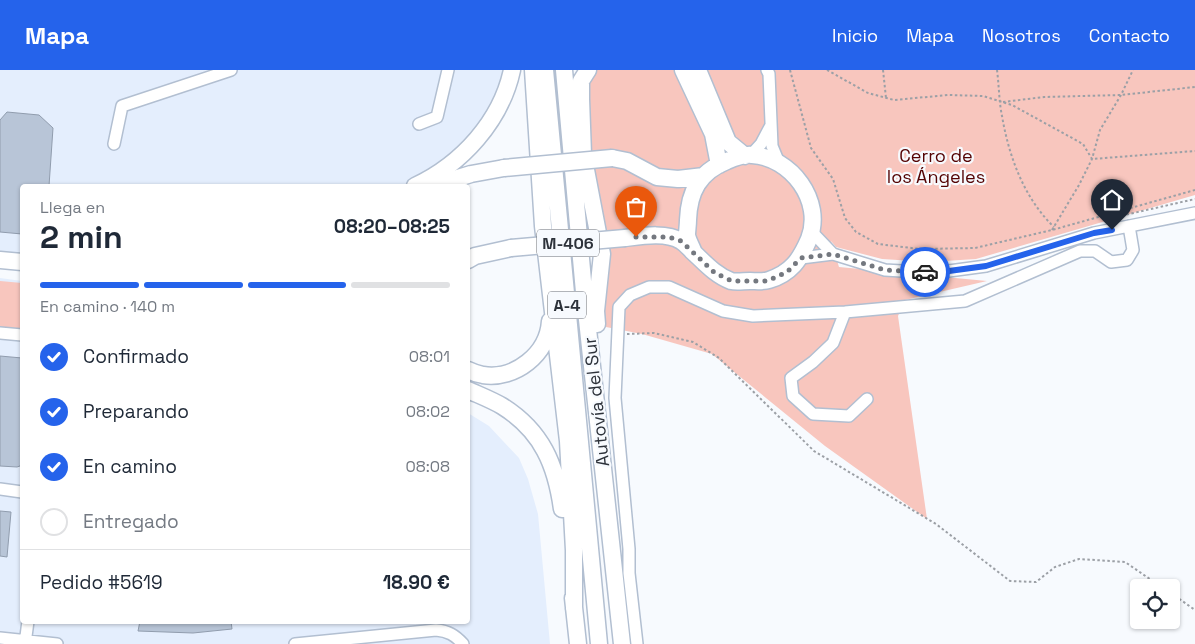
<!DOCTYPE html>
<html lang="es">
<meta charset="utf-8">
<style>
:root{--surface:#fff;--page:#f2f2f3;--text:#1f2937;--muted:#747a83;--line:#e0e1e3;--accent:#2563eb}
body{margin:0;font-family:"Space Grotesk",sans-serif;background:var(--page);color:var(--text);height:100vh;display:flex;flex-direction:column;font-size:19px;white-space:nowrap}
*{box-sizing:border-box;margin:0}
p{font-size:16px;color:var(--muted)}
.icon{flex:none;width:28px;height:28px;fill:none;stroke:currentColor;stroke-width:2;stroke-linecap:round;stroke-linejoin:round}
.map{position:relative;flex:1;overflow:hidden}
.sheet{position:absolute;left:20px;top:114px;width:450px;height:440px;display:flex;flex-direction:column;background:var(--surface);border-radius:5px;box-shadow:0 1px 4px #0004}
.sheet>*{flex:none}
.tools{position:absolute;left:1130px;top:509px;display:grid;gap:10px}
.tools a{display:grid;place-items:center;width:50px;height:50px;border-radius:5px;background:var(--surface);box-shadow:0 1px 4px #0004;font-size:25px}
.pin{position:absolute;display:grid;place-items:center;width:42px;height:42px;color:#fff;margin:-51px -21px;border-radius:50% 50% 50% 0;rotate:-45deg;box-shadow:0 0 5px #0007}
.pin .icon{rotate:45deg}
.courier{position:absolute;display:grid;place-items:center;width:50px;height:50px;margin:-25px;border:4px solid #2563eb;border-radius:50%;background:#fff;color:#222;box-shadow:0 1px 6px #0007}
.overview em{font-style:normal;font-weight:700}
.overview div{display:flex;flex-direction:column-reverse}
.overview{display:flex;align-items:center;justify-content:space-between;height:85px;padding:0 20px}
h1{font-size:32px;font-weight:700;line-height:38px}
.bar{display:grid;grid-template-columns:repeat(4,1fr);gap:8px 5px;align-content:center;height:60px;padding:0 20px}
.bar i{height:6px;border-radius:4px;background:var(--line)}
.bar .current{background:var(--accent)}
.bar p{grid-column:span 4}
.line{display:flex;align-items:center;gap:12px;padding:0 20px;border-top:1px solid var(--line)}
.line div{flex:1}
ol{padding:0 20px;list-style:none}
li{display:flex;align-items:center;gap:15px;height:55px}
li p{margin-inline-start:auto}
li .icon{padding:5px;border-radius:50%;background:var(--accent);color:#fff;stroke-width:4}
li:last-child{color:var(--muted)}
li i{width:28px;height:28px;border:2px solid var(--line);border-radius:50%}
header{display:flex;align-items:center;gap:30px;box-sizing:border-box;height:70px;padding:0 25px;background:var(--accent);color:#fff}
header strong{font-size:24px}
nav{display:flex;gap:28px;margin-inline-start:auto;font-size:18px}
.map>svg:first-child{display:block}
</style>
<header>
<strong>Mapa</strong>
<nav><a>Inicio</a><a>Mapa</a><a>Nosotros</a><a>Contacto</a></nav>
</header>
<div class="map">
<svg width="1195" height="574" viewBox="0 0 1195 574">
<rect width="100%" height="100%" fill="#f7fafe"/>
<path fill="#e4eefd" d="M0,0H504L501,14L477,63L443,91L402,116H22V187L0,185Z
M0,208L22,211V551H468V343L489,356L519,388L528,409L538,444L550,574H0Z"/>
<path fill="#f8c6be" d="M580,0H1195V125L976,189L929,192L882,189L836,177L831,171L839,197L987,211L905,230L898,246L927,449L825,376L712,284L642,264L606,257Z
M0,211L22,213V260L0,258Z"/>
<path fill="#b8c5d7" stroke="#919dae" d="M7,42L39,45L53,58L49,116H22V164L0,162V50Z
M0,286L22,288V392L20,396L17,397L0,396Z
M0,441L11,442L7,487L0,486Z
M140,551H231L232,559L193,563L138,561Z"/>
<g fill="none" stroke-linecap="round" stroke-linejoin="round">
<defs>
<path id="minor" d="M767,0L769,4L772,76L779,93
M419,54L437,47L448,0
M114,74L122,36L231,0
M751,85L761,74L770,57
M812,162L833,184
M801,188L833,184L885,200L934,203L986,196L1094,163L1195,143
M845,242L833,273L813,292L791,308L793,326L813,344L849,346L867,329
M0,263L22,265
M0,419L22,422
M0,568L57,574
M25,574L28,551
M295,574L436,560C448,561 455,565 463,574
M637,574L629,503V479L615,328L619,237L630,225L649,217H669L723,241L753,246L845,242L965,231L1080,181H1095L1111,192L1127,190L1133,180L1129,156"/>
<path id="highway" d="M533,0L543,156L568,371L574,480V539
M545,0L599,574
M564,0L584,222L622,574
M588,0L581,11V29L583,84L602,184L596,241L597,254
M683,0L713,64L719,95
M698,0L728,72L745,86
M612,88L627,91L657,107L678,109L704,106
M415,116C462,94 501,51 512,0
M432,116L471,104L504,98
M625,168C642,166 666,162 681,171C685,173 689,178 692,181C704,192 715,205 731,211C736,212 744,211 750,211C756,211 763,212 769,210C791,203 800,190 809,169C824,131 791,87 752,85C744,84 734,88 727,91C699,102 689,122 688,150C688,155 687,161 687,165C688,171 692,177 694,183
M0,190L22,192
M468,190L475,186L511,178
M468,300C472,302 478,304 483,305C515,310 548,284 550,251
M468,320C479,325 492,330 502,336C542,361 556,395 562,439
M573,528L578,574"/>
</defs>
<use href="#minor" stroke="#b2bfd1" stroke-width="14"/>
<use href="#highway" stroke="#b2bfd1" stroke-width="19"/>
<path stroke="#9ca0a6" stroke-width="2" stroke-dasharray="2.5 2.5" stroke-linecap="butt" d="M790,0L811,78L833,109L845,148L856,162L878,174L920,179L975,178L1052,160L1195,120
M827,0L868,23L894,30L948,25L983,26L1012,35L1083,74L1092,89L1195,81
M883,0L886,28
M997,0C999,15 999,32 1002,46C1009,87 1024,128 1054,157
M1003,32L1044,27L1121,25L1195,17
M1107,149L1195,129
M1052,160L1079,115L1092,89L1100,60L1121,25L1133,0
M627,264L654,263L693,272L719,288L814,381L936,454L1010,511L1036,512L1055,497L1079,489L1125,492L1163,518
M1171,523L1195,540"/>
<use href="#minor" stroke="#fff" stroke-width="11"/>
<use href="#highway" stroke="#fff" stroke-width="16"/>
<defs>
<path id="highway-bridge" d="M504,98L612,88
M511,178L625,168"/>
</defs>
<use href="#highway-bridge" stroke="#b2bfd1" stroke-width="19" stroke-linecap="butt"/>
<use href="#highway-bridge" stroke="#fff" stroke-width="16"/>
</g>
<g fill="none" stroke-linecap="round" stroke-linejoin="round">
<path stroke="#74787f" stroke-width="5" stroke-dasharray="0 9" d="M636,167H669L681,171L715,203L732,211H767L787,202L801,188L833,184L885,200L925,202"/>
<path stroke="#2563eb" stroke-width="6" d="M925,202L934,203L986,196L1094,163L1112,160"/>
</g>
<g text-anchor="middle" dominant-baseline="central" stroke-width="4.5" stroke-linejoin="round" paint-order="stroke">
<g fill="#f7fafe" stroke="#6a6e75" stroke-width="1">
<rect x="537" y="159.5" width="62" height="27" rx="4"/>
<rect x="548" y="221.5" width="38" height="27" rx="4"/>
</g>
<g font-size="16" font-weight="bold" fill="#2d323a">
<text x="568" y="173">M-406</text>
<text x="567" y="235">A-4</text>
</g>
<g font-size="18" fill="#540303" stroke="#f7fafe">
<text x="936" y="85">Cerro de<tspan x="936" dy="21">los Ángeles</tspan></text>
</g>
<g font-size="18" fill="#2d323a" stroke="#f7fafe">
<text transform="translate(596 332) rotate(-96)">Autovía del Sur</text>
</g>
</g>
</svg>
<div class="tools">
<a><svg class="icon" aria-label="locate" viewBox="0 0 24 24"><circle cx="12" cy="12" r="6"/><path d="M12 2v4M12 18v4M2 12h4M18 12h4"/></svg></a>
</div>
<div class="pin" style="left:636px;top:167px;background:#ea580c"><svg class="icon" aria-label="bag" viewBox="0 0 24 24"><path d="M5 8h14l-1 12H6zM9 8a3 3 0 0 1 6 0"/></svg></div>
<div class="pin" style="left:1112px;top:160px;background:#1f2937"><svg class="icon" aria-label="home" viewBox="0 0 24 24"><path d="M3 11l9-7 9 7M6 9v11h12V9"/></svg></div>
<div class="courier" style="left:925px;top:202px"><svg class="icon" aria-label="car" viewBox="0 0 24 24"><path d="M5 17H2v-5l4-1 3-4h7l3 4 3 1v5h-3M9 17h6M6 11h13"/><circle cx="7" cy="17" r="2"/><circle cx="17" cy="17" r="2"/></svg></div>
<section class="sheet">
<div class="overview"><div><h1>2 min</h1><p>Llega en</p></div><em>08:20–08:25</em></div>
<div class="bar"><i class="current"></i><i class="current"></i><i class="current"></i><i></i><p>En camino · 140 m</p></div>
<ol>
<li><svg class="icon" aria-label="check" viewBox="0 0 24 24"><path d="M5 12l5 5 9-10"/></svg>Confirmado<p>08:01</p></li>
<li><svg class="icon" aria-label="check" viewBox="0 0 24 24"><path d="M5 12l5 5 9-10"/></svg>Preparando<p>08:02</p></li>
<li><svg class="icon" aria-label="check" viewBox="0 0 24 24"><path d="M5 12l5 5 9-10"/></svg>En camino<p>08:08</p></li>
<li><i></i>Entregado</li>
</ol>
<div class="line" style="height:65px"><div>Pedido #5619</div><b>18.90 €</b></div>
</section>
</div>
